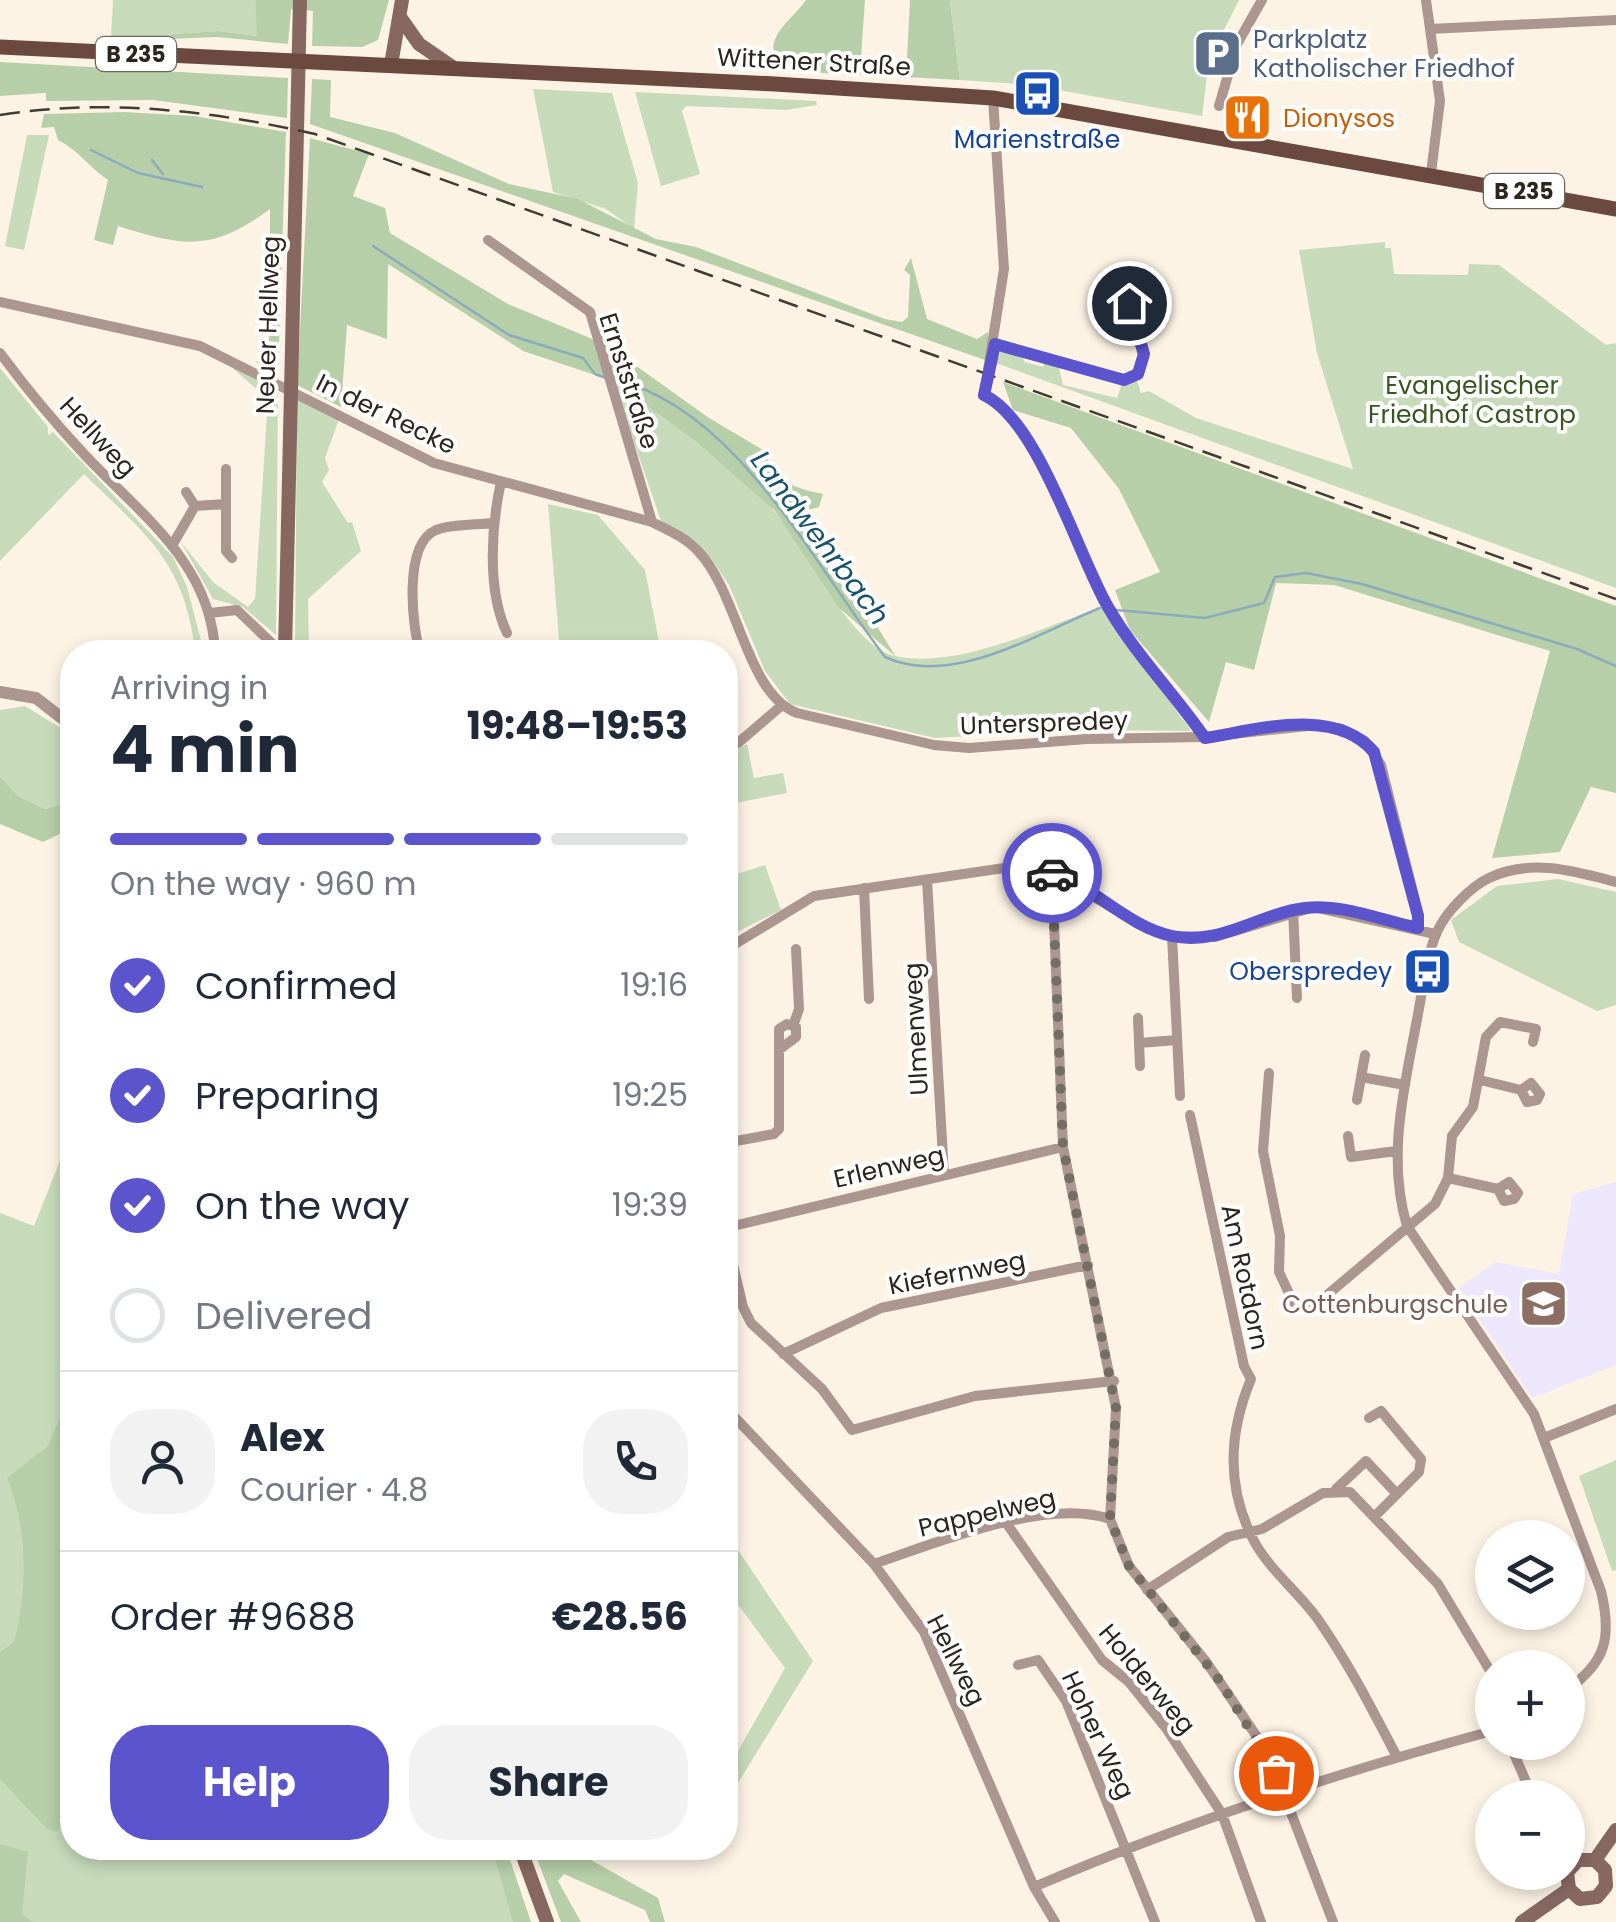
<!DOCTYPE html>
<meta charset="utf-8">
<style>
:root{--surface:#fff;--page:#f2f2f3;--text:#1f2937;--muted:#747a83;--line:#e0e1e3;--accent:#5c54cc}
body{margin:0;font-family:Poppins,sans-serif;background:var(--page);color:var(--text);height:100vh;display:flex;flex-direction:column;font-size:38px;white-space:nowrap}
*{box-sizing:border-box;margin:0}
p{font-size:32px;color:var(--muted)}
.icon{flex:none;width:55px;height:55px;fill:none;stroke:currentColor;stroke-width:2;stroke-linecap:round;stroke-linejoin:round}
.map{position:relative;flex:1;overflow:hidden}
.sheet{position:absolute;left:60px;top:640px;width:678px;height:1220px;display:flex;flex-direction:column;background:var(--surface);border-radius:40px;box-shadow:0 5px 15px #0003}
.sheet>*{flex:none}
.buttons{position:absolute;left:1475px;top:1520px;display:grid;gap:20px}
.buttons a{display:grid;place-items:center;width:110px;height:110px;border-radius:50%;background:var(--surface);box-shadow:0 5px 15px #0003;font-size:50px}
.pin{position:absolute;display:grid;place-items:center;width:85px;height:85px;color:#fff;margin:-42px;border:5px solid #fff;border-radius:50%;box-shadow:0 2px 10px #0007}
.courier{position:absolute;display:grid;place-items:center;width:100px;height:100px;margin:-50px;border:8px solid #5c54cc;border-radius:50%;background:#fff;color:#222;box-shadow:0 2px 12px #0007}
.headline em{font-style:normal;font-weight:700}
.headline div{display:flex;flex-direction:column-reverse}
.headline{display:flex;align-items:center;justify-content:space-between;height:170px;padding:0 50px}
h1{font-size:65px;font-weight:700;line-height:75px}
.bar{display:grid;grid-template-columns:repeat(4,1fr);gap:15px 10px;align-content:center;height:120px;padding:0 50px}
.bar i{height:12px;border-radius:8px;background:var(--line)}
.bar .current{background:var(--accent)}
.bar p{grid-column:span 4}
.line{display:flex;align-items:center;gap:25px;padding:0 50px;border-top:2px solid var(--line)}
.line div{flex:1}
.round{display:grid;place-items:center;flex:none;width:105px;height:105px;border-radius:40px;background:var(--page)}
ol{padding:0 50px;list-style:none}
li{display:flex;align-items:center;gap:30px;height:110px}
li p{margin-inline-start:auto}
li .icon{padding:10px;border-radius:50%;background:var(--accent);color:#fff;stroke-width:4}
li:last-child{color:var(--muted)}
li i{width:55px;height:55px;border:5px solid var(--line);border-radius:50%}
.action{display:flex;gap:20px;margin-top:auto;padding:20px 50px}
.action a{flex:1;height:115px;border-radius:40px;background:var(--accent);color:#fff;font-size:40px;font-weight:700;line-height:115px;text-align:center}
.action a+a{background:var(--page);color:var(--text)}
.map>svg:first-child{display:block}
</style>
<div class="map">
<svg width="1616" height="1922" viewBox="0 0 1616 1922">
<rect width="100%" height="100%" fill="#fdf3e5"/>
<path fill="#ece7fd" d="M1616,1182V1365L1532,1398L1459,1288L1495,1262L1559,1274L1573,1194Z"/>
<path fill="#c7dbbb" d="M113,0H255L258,36L218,31L172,34L169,41L111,38Z
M950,0H1239L1209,60L1202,116L1031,85L960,80Z
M533,89L612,93L638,183L634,229L606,209L553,192Z
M635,92L816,101L817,105L786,110L686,106L682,111L700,174L661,186Z
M27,135H49L24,250L5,246Z
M1385,242V248H1391L1394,274L1468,275L1469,264L1499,265L1606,345L1616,343V588L996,363L1002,349L1021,354L1025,362L1044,367L1043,362L1072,370L1059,368L1063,385L1117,398L1122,383L1136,378L1141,393L1149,391L1196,418L1353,469L1317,353L1299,250Z
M230,366L278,387L276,635L243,607L213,599L181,542L213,582L248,607L255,599L268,399Z
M0,368L48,427V435L53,432L173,557L187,587L204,652H195C185,561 145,534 84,474L0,561Z
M613,381C668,420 730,460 774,511C803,544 850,646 895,656C957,670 1042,627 1102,607L1191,731L1083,730L935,738L790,704L765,671L729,585L715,564L699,545L661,521Z
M297,397L339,419L325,458L329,470L322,482L348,523L352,522L361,551L308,599L309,652H295Z
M548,504L598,515L645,570L661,652H560Z
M25,706L72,735V801L45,809L18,796L0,776V710Z
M747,744L754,778L783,773L787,793L725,805L727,755Z
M725,814L737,874L765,865L781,910L725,938Z
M1558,879L1616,892V1005L1597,1011L1459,942L1451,920L1497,886Z
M72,1130V1848H499L521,1922H0V1213L34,1226Z
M1616,1460V1570L1612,1571L1579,1476Z
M725,1531L813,1661L725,1804V1774L785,1668L725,1587Z"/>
<path fill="#b7cfa8" d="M255,0H389L378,40L362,47L312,46L313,11L291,9L288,44L217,37L169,39L172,34L218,31L257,36Z
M806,0H865L861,57L865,75C847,74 757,77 776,37C782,24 798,12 806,0Z
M910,0H950L960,80L906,77Z
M0,62L288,78L287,118L153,100L46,101V93L0,96Z
M312,79L331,80L330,117L395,133L509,184L578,199L656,239L696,247L885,319L902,322L908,317L910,275L904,270L911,258L927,319L977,339L988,332V361L310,124Z
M124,112L194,116L286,132L278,374L256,362L267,357L269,348L270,209C212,252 185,247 118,226L113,245L94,240L108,180C89,167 78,150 58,140L54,127L41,128L44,114Z
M310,138L369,154L353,196L385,208L390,233L508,304L607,345L709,418L765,451C774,482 794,488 823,494L819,507L804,511L806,524L819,535L824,557L860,599L896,657L838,607L775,511L697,442L613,381L523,351L388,264L387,339L347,325L341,407L297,385Z
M1003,382L1616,606V793L1591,787L1560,852L1492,858L1550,651L1334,585L1276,583L1254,670L1226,662L1209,722L1130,630L1115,590L1160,572L1119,489L1071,428L1013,410Z
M0,776L18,796L45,809L72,801V828L43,842L0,824Z
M72,1389V1805L57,1832L47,1829L0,1779V1652L14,1642C28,1589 28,1529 7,1478L48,1446Z
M0,1844L28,1852L22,1914L33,1922H0Z
M492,1848H506L531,1922H513Z
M533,1848H570L658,1898L665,1922H650L645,1910L564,1874L558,1881L581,1922H561Z"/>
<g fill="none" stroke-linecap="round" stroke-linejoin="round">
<path stroke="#8cabba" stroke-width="2.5" d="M91,150L138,173L202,187
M152,160L163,174
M373,246L509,335L583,358L595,374L606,378
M614,380C734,405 815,566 885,657C952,688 1038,633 1100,608
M1116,610L1205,618L1264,603L1275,577L1306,573L1362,584L1577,649L1616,666"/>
<path stroke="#ab9690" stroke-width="10" d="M1426,0L1440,101L1431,173
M1430,29L1616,20
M993,98L1004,269L984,395C1040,423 1077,554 1108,607C1135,655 1174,693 1205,737
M1219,106L1237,44L1262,0
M488,240L590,312L652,522
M0,302L200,346L434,463L652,522C668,530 685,537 698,551C739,594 746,694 797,713L934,745L969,748L1087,739L1205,737L1317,725L1342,729L1365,741L1381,765L1419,916L1418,928
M995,344L1124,380L1137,374L1143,355L1121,277
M0,353C26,388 54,422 84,454C140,514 211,563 215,652
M226,469V551L232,558
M501,482C491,527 487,591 507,633
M186,492L195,506
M195,506L225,504
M173,544L195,506
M210,613L237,610L281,652
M420,652C412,626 403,544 436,530C452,524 476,525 493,523
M725,748L738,743L781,706
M1052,872L1063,1147L1116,1408L1110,1519L1129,1566L1207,1663L1268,1753L1333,1922
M927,880L944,1175
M864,888L869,999
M1293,910L1297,998
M1172,936L1180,1096
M725,950L814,896L1018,866L1052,872L1146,928L1172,936L1215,937L1314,907L1435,934
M1138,1018L1140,1066
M793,1026L799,1009L796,949
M1139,1043L1177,1040
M1269,1073L1263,1151L1280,1236L1279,1272L1293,1302L1314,1306L1435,1204L1448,1178L1452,1136L1473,1107L1486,1037L1500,1022L1536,1029L1533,1042
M1361,1077L1405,1085
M1480,1080L1521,1090L1531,1083L1540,1094L1537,1100L1527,1102L1521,1090
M1357,1100L1365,1055
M1190,1115L1244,1366L1251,1379C1229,1432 1226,1488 1254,1541C1269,1569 1298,1592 1317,1618C1348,1662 1372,1709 1397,1757
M1348,1136L1351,1157L1396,1151
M725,1143L774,1134L779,1129V1029L787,1024L796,1027V1037L780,1049
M1448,1178L1498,1189L1504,1201L1514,1199L1518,1193L1509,1182L1498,1189
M725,1228L1063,1147
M725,1231L743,1307L751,1323L822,1389L852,1430L975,1396L1114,1381
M783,1354L881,1308L1088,1265
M725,1407L874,1564L924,1632L1034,1887L1055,1922
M1369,1418L1381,1411L1421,1459L1419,1472L1376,1515
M1544,1438L1616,1409
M1336,1489L1366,1461L1397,1494
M1007,1524L1102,1660L1129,1682L1166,1728L1222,1814L1261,1922
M874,1564C935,1543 1047,1497 1110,1519
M1147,1590L1228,1537L1262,1529L1323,1493L1350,1492L1438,1584L1492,1674
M1018,1665L1038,1660L1066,1701L1155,1922
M1568,1689C1606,1662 1612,1637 1601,1591L1534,1414L1407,1226C1386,1156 1405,1085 1418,1014C1423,988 1426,957 1437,932C1445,913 1470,887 1489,878C1531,858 1574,871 1616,882
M1509,1742L1533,1798
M1034,1887C1183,1823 1336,1773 1492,1731"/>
<path stroke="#ab9690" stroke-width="12" d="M0,692L36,698L72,726"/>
<path stroke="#866861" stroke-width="14" d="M400,17L419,44L454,68
M391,65L402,0
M285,652L300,0
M520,1848L547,1922
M1595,1860L1616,1830
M1567,1872L1569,1889L1580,1899L1597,1897L1606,1886L1605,1870L1595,1860H1578L1568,1871
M1522,1922L1569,1889"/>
<path stroke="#6c493f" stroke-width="15" d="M0,47L775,84L993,98L1616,209"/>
<path stroke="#423b32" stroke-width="2.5" stroke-dasharray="20 10" stroke-linecap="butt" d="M0,115C105,98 213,111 315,134L1616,599"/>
</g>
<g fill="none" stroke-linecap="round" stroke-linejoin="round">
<path stroke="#746d62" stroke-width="10" stroke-dasharray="0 18" d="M1052,873L1063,1147L1116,1408L1110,1519L1129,1566L1220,1681L1276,1773"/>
<path stroke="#5c54cc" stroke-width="12" d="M1052,873C1093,885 1126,926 1172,936C1221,946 1258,914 1305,908C1340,903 1384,921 1418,928V916L1374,752C1335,706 1257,730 1205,738C1174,693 1135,654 1108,607C1078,556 1039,421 984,395L995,344L1124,380L1138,374L1144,354L1129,303"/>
</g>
<defs>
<symbol id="parking-square" viewBox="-11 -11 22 22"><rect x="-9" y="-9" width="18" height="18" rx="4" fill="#5c6f8a" stroke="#fff"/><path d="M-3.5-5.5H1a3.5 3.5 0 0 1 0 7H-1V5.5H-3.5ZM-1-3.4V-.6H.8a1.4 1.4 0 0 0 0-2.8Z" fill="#fff"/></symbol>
<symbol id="bus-square" viewBox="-11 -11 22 22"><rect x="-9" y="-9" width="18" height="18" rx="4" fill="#1a4fb4" stroke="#fff"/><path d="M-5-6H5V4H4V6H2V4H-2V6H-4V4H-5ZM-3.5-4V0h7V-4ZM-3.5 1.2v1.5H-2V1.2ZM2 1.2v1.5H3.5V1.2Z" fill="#fff"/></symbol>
<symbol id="restaurant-square" viewBox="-11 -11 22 22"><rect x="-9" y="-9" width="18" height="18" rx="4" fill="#e8710a" stroke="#fff"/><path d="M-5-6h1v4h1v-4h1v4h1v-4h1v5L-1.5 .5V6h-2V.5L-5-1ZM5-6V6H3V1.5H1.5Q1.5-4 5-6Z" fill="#fff"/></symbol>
<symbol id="school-square" viewBox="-11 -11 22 22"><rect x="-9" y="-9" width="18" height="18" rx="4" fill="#8d6e63" stroke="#fff"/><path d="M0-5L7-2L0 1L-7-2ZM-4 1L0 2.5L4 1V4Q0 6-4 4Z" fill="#fff"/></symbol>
</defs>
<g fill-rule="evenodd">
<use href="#parking-square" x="1190" y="26" width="55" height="55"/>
<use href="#bus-square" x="1010" y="66" width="55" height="55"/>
<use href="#restaurant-square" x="1220" y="90" width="55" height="55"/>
<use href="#bus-square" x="1400" y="944" width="55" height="55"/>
<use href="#school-square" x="1516" y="1276" width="55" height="55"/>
</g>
<g text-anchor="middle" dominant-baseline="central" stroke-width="8" stroke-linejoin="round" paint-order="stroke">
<g fill="#fff" stroke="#6b6660" stroke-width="2.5">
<rect x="96" y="37" width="80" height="34" rx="8"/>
<rect x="1484" y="174" width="80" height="34" rx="8"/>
</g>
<g font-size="22" font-weight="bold" fill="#2b251c">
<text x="136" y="54">B 235</text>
<text x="1524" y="191">B 235</text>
</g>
<g font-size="25" fill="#4e5e75" stroke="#fff" text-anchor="start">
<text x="1253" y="39">Parkplatz<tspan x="1253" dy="29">Katholischer Friedhof</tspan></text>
</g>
<g font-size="25" fill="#2b251c" stroke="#fff">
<text transform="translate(814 62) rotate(3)">Wittener Straße</text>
<text transform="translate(268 325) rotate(-88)">Neuer Hellweg</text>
<text transform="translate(629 381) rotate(72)">Ernststraße</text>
<text transform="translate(386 414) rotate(26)">In der Recke</text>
<text transform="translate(98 437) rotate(47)">Hellweg</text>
<text transform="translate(1044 723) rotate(-2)">Unterspredey</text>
<text transform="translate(916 1029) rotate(-93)">Ulmenweg</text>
<text transform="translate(889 1167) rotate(-13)">Erlenweg</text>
<text transform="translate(957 1273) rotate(-11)">Kiefernweg</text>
<text transform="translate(1245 1277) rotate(78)">Am Rotdorn</text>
<text transform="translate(987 1513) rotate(-13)">Pappelweg</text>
<text transform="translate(956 1660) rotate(63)">Hellweg</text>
<text transform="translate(1147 1679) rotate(50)">Holderweg</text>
<text transform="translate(1098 1735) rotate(65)">Hoher Weg</text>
</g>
<g font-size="25" fill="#c56008" stroke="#fff" text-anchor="start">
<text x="1283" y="118">Dionysos</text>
</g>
<g font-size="25" fill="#164399" stroke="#fff">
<text x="1037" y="139">Marienstraße</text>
<text x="1392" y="971" text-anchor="end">Oberspredey</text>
</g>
<g font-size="25" fill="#385720" stroke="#fff">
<text x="1472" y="385">Evangelischer<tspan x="1472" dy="29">Friedhof Castrop</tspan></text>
</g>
<g font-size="25" fill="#785e54" stroke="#fff" text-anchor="end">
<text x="1508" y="1304">Cottenburgschule</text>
</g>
<g font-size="28" font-style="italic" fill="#17526b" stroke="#fff">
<text transform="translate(820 538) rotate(53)">Landwehrbach</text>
</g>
</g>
</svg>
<div class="buttons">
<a><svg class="icon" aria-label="layers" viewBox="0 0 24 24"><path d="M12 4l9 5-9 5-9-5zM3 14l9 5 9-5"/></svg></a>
<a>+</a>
<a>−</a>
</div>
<div class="pin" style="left:1276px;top:1773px;background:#ea580c"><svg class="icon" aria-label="bag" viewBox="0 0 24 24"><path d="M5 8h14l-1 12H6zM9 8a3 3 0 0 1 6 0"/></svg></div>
<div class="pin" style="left:1129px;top:303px;background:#1f2937"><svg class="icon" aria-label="home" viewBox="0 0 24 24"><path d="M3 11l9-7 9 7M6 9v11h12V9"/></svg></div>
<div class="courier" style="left:1052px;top:873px"><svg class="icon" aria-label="car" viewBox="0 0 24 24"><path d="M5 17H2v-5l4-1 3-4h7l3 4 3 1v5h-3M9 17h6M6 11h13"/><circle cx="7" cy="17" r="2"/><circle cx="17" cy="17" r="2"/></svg></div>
<section class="sheet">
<div class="headline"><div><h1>4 min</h1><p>Arriving in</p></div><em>19:48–19:53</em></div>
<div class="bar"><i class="current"></i><i class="current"></i><i class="current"></i><i></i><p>On the way · 960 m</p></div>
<ol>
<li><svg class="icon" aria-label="check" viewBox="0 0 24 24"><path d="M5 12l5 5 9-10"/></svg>Confirmed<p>19:16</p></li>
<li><svg class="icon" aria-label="check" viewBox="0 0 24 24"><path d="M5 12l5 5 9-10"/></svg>Preparing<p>19:25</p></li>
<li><svg class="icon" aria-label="check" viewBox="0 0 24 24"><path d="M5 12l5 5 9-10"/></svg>On the way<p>19:39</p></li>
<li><i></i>Delivered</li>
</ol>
<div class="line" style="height:180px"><a class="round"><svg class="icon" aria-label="person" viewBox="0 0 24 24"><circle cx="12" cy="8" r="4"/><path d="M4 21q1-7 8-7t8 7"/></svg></a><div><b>Alex</b><p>Courier · 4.8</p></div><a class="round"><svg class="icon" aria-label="phone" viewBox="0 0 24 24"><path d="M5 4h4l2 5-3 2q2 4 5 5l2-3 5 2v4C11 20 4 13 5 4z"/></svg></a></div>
<div class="line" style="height:130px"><div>Order #9688</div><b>€28.56</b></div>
<div class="action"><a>Help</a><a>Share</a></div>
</section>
</div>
